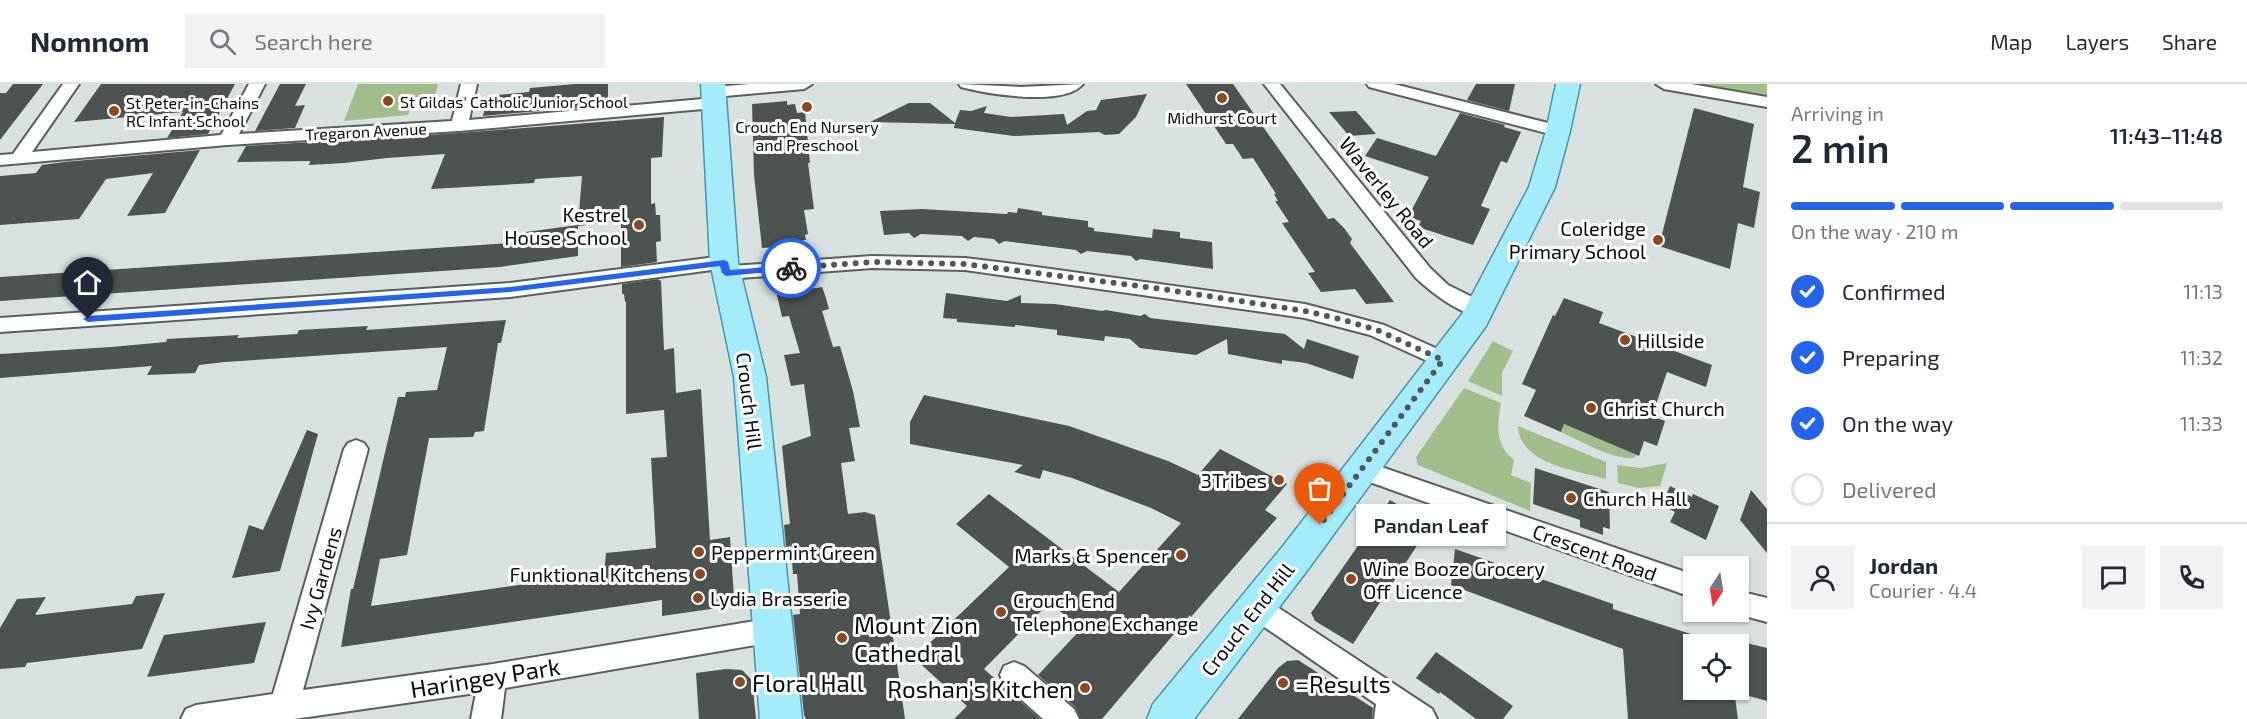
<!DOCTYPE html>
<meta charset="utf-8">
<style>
:root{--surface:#fff;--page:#f2f2f3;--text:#1f2937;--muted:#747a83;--line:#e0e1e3;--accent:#2563eb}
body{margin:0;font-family:"Exo 2",sans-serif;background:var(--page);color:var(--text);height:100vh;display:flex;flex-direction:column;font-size:22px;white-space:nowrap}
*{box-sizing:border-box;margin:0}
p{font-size:20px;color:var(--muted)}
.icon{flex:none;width:33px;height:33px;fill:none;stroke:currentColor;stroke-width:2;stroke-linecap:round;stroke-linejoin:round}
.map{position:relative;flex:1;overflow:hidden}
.sheet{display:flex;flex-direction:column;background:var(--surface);width:480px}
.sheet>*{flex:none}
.needle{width:39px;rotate:192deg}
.fabs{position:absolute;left:1683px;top:472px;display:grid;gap:12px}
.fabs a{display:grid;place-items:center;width:66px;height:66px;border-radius:0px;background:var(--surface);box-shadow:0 2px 4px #0004;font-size:30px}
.pin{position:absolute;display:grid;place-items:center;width:51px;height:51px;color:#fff;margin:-62px -26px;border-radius:50% 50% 50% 0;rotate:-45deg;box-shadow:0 0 6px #0007}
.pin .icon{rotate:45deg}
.courier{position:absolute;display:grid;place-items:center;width:60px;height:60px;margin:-30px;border:4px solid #2563eb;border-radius:50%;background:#fff;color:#222;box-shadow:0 2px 8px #0007}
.bubble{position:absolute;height:42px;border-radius:0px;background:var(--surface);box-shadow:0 2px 4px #0004;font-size:20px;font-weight:600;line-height:42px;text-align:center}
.head em{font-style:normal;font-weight:600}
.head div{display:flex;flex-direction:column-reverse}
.head{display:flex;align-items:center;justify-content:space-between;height:102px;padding:0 24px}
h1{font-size:39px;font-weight:600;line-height:45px}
.bar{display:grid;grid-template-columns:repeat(4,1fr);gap:9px 6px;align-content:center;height:72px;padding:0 24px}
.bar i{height:8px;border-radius:4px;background:var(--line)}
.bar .selected{background:var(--accent)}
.bar p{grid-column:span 4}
.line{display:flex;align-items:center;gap:15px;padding:0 24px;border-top:2px solid var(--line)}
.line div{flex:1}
.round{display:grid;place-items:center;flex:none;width:63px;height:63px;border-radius:0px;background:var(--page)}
ol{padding:0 24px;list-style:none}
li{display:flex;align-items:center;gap:18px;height:66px}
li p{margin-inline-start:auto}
li .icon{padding:6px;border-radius:50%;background:var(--accent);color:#fff;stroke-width:4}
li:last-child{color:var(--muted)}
li i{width:33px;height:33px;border:3px solid var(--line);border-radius:50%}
header{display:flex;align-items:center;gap:36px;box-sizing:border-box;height:84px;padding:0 30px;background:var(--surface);border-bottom:2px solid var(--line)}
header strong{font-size:28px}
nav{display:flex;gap:33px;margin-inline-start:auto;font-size:21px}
.search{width:420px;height:54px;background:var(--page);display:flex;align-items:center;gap:15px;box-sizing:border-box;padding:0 21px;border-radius:0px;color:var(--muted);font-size:22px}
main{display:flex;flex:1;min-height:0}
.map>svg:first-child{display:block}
</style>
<header>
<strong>Nomnom</strong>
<div class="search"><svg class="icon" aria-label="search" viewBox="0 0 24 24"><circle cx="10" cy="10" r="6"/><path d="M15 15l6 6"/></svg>Search here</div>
<nav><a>Map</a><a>Layers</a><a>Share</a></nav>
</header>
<main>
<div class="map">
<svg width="1767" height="635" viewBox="0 0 1767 635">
<rect width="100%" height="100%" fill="#d8e1df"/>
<path fill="#a1bd8c" d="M358,0H438L433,20L411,22L408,31L344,37Z
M1687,0H1767V18Z
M1493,257L1513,267L1502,289V312L1468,297Z
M1464,304L1501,319C1497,341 1495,361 1514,376L1511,391L1531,399L1530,427L1418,381L1416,373Z
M1564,340L1636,371L1634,374C1613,376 1580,357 1561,348Z
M1518,342L1606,378V395C1576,386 1520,381 1518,342Z
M1667,379L1660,402L1639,404L1618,399L1617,381L1641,384Z"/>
<path fill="#4d5350" d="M13,0H43L0,56V9H6Z
M101,0H235L208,50L167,54L183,28L74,38Z
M280,0H306L295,22L305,21L295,44L255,47Z
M575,0H608V21L483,32L488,12L529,8L530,4Z
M1186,0H1233L1328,135L1334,134L1344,144L1352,155L1350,159L1394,218L1366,220L1355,205L1321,208L1308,189L1315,188L1282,139L1289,138L1275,117H1278L1274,110H1276L1253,74L1243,75L1233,60H1226Z
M1476,0H1515L1509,27L1467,16Z
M1147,10L1136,33L1119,50L1105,51L1099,48L1014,52L954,44L955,40L870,38L909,19H930L955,39L960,26L971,27L987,22L984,29L1011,33L1064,30L1067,41L1087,27L1096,26L1101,16Z
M787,17V21L795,20L797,29L805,28L810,79H808L814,125L804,126L808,150L805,151L806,156L783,158L776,163L762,164L754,91L752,20Z
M1694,24L1754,40L1743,103L1760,108L1754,144L1738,139L1730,185L1659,162Z
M1356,27L1376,50L1349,52L1329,28Z
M1460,29L1505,41L1504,43L1521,48L1507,79L1501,77L1481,122L1490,125L1473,161L1418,143L1421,137L1408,133L1429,93L1365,72L1377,54L1436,72Z
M664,33L662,73L651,74V120L655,119L656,131H660L661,157L656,158L657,178L621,183V137L578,142V172L500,183L0,217V193L511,159V150L578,141L582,92L535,95L534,99L431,105L445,70L387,74L344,79L309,81L310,77L237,78L246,62L459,49Z
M200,66L165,129L127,132L153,89L106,95L79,135L0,141V92L36,89L42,81L64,78Z
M1018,124L1042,128V131L1088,137V143L1094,144V147L1152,154L1153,145L1180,148V154L1212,158L1213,185L1140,175L1136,177L1131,172L1087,167L1081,170L1076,166L1005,157L999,160L994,155L974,153L968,157L962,152L921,150L914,154L909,149L884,151L880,127L922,125L1007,130L1008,128L1017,129Z
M773,194L788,200L808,197L810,205L822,203L825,211L829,225L822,227L833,263L840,262L853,307L860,343L849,344L855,377L841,379L848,430L865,428L875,431L905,635H806L804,631L793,531L800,530L797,490H793L791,462L786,463L784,441L790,440L782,362L811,352L804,300L791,302L784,271L800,269L789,232L782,233Z
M658,195L661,197L664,266L674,264L676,309L701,305L710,456L730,453L734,514L725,523L662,532V516L341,563L351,505H353L398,313H405L406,308L437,306L447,263L225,278L199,281L195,289L147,291L152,282L0,294V270L111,263L166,258L167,255L239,251L237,254L297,250L299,246L368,242L366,246L506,236L501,259H498L484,347L475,348L473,353L429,354L407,471L380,475L371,522L604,489L606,469L656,464L651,374L667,373L664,326L626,330V217L625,218L624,210H622V200Z
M946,209L1007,217L1021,211V219L1055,220L1102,227L1106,226L1140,232L1145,230L1150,234L1285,250L1304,265L1307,255L1359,272L1353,295L1306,279L1282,276V280L1228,270L1227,255L1196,271L1140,264L1130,255L1105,252L1104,257L1057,251V246L1015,241V243L957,238V235L943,234Z
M1564,214L1603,228L1599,239L1712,281L1706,303L1667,288L1652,332L1665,337L1657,362L1644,357L1639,372L1564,340L1561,348L1524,332L1536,306L1522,300L1553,231L1555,232Z
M924,311L1069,342L1168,377L1198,391L1220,365L1287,400L1265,426L1277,434L1191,533L1190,531L1102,635H1081L1075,623L1038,591L1082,544L1049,519L984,585L1040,635H954L967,622L914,574L1009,483L956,440L989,410L1119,508L1181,439L1151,424L1072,394L1043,386L1040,395L1014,388L1023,381L910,360V338Z
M307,346L318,350L280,487L232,494L249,441L263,446Z
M1535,384L1609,408L1610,445L1603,443V451L1580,443V436L1533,420Z
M1670,402L1692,413L1693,410L1719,422L1706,456L1670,438L1675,428L1662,421Z
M1751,406L1767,425V469L1740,436Z
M1390,416L1431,440L1353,560L1315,537L1311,529Z
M1455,465L1613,520V525L1694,551V606H1734L1738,635H1628L1623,565L1451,501Z
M165,509L142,565L27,579L25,583L0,585V544L17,515L46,513L35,531L132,520L136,512Z
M266,538L254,579L147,593L164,551Z
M1738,557L1767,564V617L1738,609Z
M1436,568L1513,622L1503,635H1476L1440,608L1439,610L1416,594Z
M1298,576L1373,624L1372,635H1238L1278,584L1287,577Z
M726,585L742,586L752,596L756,635H699L696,589Z"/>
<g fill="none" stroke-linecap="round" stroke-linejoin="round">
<defs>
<path id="minor" d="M63,0H79L32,68L221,51L249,0H265L239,50L452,37L461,0H477L469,36L714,14L722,19L714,24L459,47L227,61L0,81V71L13,70Z
M750,0H812L804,5L714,13L706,8L714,3Z
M959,0L1021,3L1083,0C1064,23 987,10 961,3Z
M1264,0H1280L1430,184L1448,201L1488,221L1491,226L1488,231C1467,237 1431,208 1416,194Z
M1367,0H1394L1564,43L1566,47L1558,52L1369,3Z
M1656,0H1691L1767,13V23L1664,5Z
M724,172L731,174L734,178L731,182L872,172L965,174L1014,180L1305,220L1384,241L1451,271L1454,276L1451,281L1443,284L1370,251L1305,234L965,186L872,184L726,195L719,194L716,189L719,185L510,213L0,248V234L510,199Z
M356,356L364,359L368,365L303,606L493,580L773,534L783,537L787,546L783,555L773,558L505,604L501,635H471L476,609L294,635H181L186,625L196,621L273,610L344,365L348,359Z
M1361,376L1694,491V514L1353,392L1349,385L1353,378Z
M1738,507L1767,514V538L1730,528H1738Z
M1256,511L1265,515L1432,625L1437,635H1374L1376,620L1247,531L1243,523L1247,515Z
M1014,578L1024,582L1074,625L1079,635H1043L1004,600L1000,591L1004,582Z"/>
<path id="primary" d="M701,0H725L738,178L766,293L802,635H760L734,293L710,178Z
M1556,0H1580L1570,47L1555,103L1486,242L1309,484L1194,635H1147L1153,620L1283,462L1462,230L1529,103L1546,47Z"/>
</defs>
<use href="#minor" stroke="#58605f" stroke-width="4"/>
<use href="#primary" stroke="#4696a7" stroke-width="3"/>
<use href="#minor" fill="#fff" fill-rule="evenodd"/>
<use href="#primary" fill="#a4ecfc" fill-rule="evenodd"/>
</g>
<path fill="#2563eb" d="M724,176L728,178L730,186L791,181L796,184L791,186L726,192L722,189L720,182L510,208L88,238L83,235L88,232L510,203Z"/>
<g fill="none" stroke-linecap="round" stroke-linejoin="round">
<path stroke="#515756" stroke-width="6" stroke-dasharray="0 10.8" d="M791,184L872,178L965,180L1162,205L1305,227L1340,235L1377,246L1443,276L1320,441"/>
</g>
<g fill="#8d491c" stroke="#fff" stroke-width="2">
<circle cx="1222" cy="14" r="6"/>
<circle cx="388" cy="17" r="6"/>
<circle cx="807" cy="23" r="6"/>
<circle cx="114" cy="27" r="6"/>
<circle cx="639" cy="141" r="6"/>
<circle cx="1658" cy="156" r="6"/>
<circle cx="1625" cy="256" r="6"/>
<circle cx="1591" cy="324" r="6"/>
<circle cx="1279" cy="396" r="6"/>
<circle cx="1571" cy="414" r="6"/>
<circle cx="699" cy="468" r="6"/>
<circle cx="1181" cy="471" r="6"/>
<circle cx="700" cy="490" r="6"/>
<circle cx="1351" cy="495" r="6"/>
<circle cx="698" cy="514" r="6"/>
<circle cx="1001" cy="528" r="6"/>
<circle cx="842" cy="554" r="6"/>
<circle cx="740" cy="598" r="6"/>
<circle cx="1283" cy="599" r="6"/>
<circle cx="1085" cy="604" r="6"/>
</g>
<g text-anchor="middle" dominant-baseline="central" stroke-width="6" stroke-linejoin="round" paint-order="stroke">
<g font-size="16" fill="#090c0c" stroke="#fff" text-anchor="start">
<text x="400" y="17">St Gildas' Catholic Junior School</text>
<text x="126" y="18">St Peter-in-Chains<tspan x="126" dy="18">RC Infant School</tspan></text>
<text x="1222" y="33" text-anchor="middle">Midhurst Court</text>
<text x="807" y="42" text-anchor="middle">Crouch End Nursery<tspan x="807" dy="18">and Preschool</tspan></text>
</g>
<g font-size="16" fill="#090c0c" stroke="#fff">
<text transform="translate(366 47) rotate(-3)">Tregaron Avenue</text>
</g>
<g font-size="20" fill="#090c0c" stroke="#fff">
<text transform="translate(1387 108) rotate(51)">Waverley Road</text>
<text transform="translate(750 317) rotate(83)">Crouch Hill</text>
<text transform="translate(1595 468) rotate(20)">Crescent Road</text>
<text transform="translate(320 494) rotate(-74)">Ivy Gardens</text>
<text transform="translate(1247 535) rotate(-52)">Crouch End Hill</text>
</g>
<g font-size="20" fill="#090c0c" stroke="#fff" text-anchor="start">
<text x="627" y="130" text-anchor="end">Kestrel<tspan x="627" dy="23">House School</tspan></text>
<text x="1646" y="144" text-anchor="end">Coleridge<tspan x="1646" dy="23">Primary School</tspan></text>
<text x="1637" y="256">Hillside</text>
<text x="1603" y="324">Christ Church</text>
<text x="1267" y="396" text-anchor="end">3Tribes</text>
<text x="1583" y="414">Church Hall</text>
<text x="711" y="468">Peppermint Green</text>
<text x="1169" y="471" text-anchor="end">Marks &amp; Spencer</text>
<text x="1363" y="484">Wine Booze Grocery<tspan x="1363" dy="23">Off Licence</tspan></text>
<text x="688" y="490" text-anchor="end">Funktional Kitchens</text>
<text x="710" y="514">Lydia Brasserie</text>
<text x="1013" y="516">Crouch End<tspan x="1013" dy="23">Telephone Exchange</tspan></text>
</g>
<g font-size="24" fill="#090c0c" stroke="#fff" text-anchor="start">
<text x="854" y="540">Mount Zion<tspan x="854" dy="28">Cathedral</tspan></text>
<text x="752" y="598">Floral Hall</text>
<text x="1295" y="599">=Results</text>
<text x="1073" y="604" text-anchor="end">Roshan's Kitchen</text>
</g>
<g font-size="24" fill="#090c0c" stroke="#fff">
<text transform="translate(485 593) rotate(-9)">Haringey Park</text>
</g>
</g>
</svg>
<div class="fabs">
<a><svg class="needle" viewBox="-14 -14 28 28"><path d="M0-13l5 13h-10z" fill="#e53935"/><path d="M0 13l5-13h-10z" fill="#747a83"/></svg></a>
<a><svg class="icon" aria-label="locate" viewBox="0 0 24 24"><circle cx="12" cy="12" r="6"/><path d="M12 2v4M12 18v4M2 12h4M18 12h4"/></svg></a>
</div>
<div class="pin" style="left:1320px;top:441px;background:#ea580c"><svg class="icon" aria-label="bag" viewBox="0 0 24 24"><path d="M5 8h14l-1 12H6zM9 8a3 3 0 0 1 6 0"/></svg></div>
<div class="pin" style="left:88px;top:235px;background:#1f2937"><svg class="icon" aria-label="home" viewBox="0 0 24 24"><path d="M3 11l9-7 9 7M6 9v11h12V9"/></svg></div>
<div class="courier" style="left:791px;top:184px"><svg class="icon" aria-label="bike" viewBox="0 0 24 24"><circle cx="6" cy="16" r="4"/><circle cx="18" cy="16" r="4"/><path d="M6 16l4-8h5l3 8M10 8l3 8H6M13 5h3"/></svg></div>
<div class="bubble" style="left:1356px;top:420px;width:150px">Pandan Leaf</div>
</div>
<section class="sheet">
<div class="head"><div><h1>2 min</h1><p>Arriving in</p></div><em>11:43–11:48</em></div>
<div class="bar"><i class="selected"></i><i class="selected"></i><i class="selected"></i><i></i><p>On the way · 210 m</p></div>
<ol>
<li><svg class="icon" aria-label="check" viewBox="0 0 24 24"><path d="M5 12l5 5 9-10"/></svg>Confirmed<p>11:13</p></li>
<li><svg class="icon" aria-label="check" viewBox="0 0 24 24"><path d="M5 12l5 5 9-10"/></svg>Preparing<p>11:32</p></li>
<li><svg class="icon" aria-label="check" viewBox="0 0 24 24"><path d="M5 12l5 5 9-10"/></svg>On the way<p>11:33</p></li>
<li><i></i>Delivered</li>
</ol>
<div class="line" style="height:108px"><a class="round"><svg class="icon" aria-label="person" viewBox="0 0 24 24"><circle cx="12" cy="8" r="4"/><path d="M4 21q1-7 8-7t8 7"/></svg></a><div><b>Jordan</b><p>Courier · 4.4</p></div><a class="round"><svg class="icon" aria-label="chat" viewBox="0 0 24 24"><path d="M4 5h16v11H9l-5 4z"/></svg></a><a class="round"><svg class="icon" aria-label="phone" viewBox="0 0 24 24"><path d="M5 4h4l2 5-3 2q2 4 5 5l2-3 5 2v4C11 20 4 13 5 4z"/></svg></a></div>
</section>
</main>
